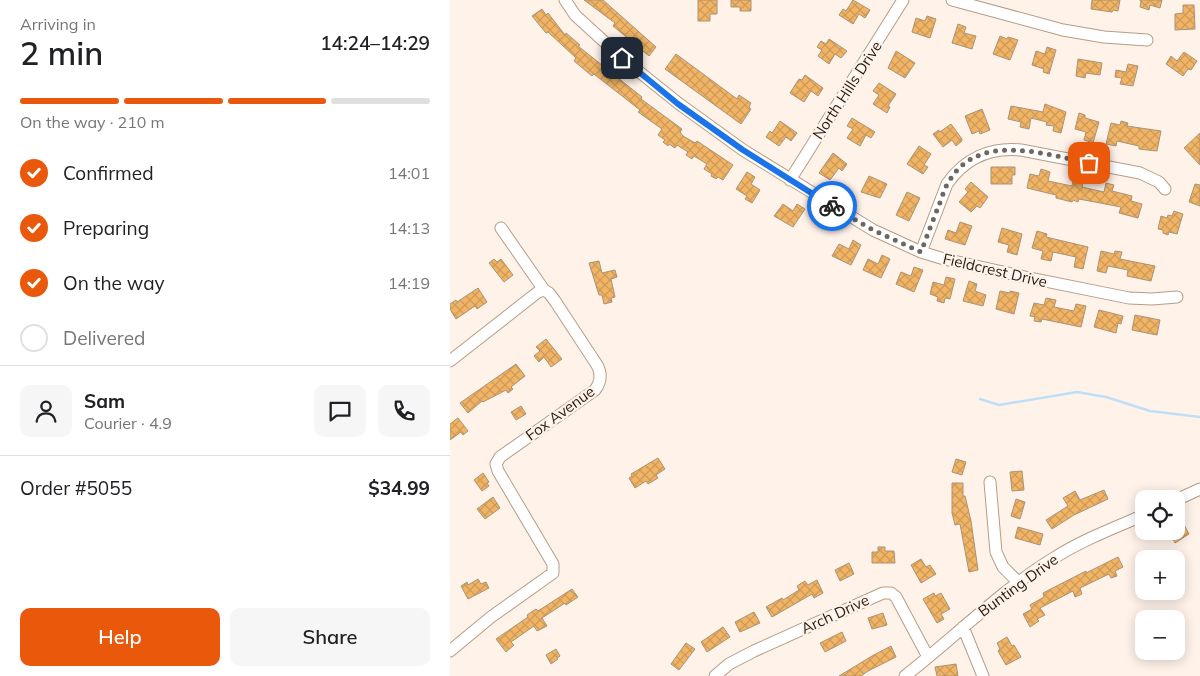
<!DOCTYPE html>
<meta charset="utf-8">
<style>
:root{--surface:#fff;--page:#f6f6f6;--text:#202124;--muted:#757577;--line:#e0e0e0;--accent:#ea580c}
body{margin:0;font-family:Mulish,sans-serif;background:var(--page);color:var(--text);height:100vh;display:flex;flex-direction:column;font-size:19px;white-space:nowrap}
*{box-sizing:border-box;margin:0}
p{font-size:16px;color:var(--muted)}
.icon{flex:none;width:28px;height:28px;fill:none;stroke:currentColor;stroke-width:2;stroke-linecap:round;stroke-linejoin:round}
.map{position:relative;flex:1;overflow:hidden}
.details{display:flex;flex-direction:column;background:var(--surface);width:450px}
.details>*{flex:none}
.fabs{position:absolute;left:685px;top:490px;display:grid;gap:10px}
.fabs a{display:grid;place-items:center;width:50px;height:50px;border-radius:10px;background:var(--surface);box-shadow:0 2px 12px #0003;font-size:25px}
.pin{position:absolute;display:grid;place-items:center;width:42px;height:42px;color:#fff;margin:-21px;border-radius:10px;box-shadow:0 2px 8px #0006}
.courier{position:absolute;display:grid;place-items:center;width:50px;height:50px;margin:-25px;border:4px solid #1a73e8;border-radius:50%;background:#fff;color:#222;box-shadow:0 1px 6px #0007}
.headline em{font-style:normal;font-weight:600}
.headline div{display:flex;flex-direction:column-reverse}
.headline{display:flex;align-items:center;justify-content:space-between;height:85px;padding:0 20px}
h1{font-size:32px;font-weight:600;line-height:38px}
.bar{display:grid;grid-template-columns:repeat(4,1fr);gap:8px 5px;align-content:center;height:60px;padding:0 20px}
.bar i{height:6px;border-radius:4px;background:var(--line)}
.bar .active{background:var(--accent)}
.bar p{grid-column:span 4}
.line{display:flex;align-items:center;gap:12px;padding:0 20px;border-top:1px solid var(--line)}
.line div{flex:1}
.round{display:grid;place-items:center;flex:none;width:52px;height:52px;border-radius:10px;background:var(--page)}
ol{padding:0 20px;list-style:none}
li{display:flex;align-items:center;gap:15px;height:55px}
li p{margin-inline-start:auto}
li .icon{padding:5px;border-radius:50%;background:var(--accent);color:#fff;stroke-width:4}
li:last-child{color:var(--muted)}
li i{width:28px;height:28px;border:2px solid var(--line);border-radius:50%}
.button{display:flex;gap:10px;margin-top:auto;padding:10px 20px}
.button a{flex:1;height:58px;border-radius:10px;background:var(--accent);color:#fff;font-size:20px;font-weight:600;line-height:58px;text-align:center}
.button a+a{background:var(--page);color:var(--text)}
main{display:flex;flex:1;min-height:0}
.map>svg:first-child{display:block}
</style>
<main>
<section class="details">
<div class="headline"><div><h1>2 min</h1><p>Arriving in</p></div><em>14:24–14:29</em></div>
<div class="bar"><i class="active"></i><i class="active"></i><i class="active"></i><i></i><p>On the way · 210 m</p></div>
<ol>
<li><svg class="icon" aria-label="check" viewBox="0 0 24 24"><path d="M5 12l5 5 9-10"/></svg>Confirmed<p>14:01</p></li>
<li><svg class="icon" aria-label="check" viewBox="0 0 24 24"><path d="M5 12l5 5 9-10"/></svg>Preparing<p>14:13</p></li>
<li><svg class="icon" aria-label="check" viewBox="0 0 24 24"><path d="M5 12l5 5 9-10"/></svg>On the way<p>14:19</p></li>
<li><i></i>Delivered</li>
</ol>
<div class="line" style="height:90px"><a class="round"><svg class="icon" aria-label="person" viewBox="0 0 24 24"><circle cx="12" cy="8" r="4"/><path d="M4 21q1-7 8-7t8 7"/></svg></a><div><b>Sam</b><p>Courier · 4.9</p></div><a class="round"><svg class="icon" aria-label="chat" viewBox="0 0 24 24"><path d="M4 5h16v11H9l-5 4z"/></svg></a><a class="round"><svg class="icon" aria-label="phone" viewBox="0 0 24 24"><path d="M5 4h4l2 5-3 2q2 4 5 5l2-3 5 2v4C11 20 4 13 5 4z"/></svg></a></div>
<div class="line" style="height:65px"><div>Order #5055</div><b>$34.99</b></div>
<div class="button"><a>Help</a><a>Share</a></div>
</section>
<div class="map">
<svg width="750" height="676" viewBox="0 0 750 676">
<defs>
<pattern id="building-cross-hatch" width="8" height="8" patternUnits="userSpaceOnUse" patternTransform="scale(1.25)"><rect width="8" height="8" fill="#f1b465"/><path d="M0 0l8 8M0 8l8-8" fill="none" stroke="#ce9a57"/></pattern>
</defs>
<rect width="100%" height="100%" fill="#fff2e9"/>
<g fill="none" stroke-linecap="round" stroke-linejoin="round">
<path stroke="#bfdff8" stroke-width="2.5" d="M530,399L549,405L627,392L656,397L700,411L750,417"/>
</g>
<path fill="url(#building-cross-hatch)" stroke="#aa9378" d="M134,0H153L206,47L199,56L163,26L165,23Z
M248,0H267V14H260V21H248Z
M281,0H301V11H290V7H281Z
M403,0L420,10L415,18L409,14L403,24L389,15L393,9L396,11Z
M642,0H670L668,11L663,10L662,12L641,9Z
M690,0H712L710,8L700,5L699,10L690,7L691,2Z
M733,5H744L745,29L725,30V14L733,13Z
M92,9L96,15L98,13L115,35L116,33L130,45L128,46L192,97L191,99L232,129L230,132L233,136L245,143L247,141L283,165L273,180L268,177L266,179L261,176L262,174L254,169L257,164L244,156L242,159L236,155L238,152L227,145L225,148L219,144L218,146L213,142L215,140L208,135L212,129L188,112L190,110L144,74L142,76L124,61L126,58L98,32L96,33L82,16Z
M477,16L486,19L480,38L462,32L466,18L475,21Z
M508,24L516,27L514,33L526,36L522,49L502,43Z
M550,36L557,39L558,37L568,40L560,60L543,54Z
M379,39L397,51L391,58L385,54L379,64L368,56L372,50L367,47L371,41L376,44Z
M597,47L606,50L599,74L593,72L594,69L582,65L586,51L595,54Z
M446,51L465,63L455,78L438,68Z
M734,52L747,61L741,70L738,69L733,76L716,64L721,56L727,61Z
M226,54L287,99L289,95L301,103L299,107L301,109L291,124L215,69Z
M628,59L652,63L650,75L636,73L635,78L626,76Z
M678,64L688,66L683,86L670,84L672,78L665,77L666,70L676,72Z
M355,75L373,88L368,96L361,91L354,102L340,93L349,79L352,80Z
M429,83L446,94L438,106L440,107L437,113L423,104L429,95L423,91Z
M595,104L616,112L611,133L603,131L604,126L596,125L597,122L581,118L579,129L570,127L571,122L558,119L561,106L593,112Z
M532,109L540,130L530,134L529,131L522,134L515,116Z
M629,113L635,115V118L649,122L643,143L634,140L636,132L625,129Z
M402,118L425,132L421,138L416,135L410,146L397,138L403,129L397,126Z
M330,121L347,133L341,141L336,137L329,146L316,137L320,131L322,133Z
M671,121L678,123L677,126L711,131L707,151L689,149V146L667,141L666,146L656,144L661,123L670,125Z
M501,124L512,139V141L506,146L502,140L493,147L483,134L489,130L490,132Z
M750,133V165L734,148Z
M469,146L481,154L474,165L478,167L473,174L457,164Z
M383,153L397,164L392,171L389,168L380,180L369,173Z
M541,167H565V175H562V184H541Z
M591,169L600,172L598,181L622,186L624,177L634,179L632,187L654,192L656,183L664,185L662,191L682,196L681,201L692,204L688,218L669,213L671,207L629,199L628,202L623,200L622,202L606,198V195L577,188L580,174L589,176Z
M297,172L305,177L301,184L310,190L302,203L295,199L297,196L286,189Z
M419,176L437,184L430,198L411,192Z
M521,182L538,197L530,208L527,206L521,212L509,202L518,192L515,189Z
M745,184L750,185V206L739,202Z
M457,192L470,198L459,221L446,215Z
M333,204L343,211L347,204L355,209L343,227L324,216Z
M724,211L733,214L727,234L719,232L718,235L713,233V230L708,229L711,216L717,218L718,215L722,216Z
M510,222L522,226L515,245L495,239L498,230L506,233Z
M552,228L572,234L567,255L557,252L559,245L548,242Z
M587,231L597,234L596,237L638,247L633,269L624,267L626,257L603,252L601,261L591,259L593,251L582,248Z
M403,240L411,245L401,265L382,256L389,244L399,249Z
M651,251L664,254L665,251L672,252L670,259L705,266L701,281L677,276L678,270L658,266L656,273L647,271Z
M432,255L440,259L431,278L413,270L418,259L428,264Z
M44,259L47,262L51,259L63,275L54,282L39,263Z
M149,261L152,273L165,270L167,277L161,279L165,297L161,298L162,302L154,304L152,295H149L139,263Z
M464,267L473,270L464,292L446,284L451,272L461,276Z
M496,277L505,279L500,299L495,298L494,303L487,301L488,297L480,294L483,282L494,285Z
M519,281L527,284L525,291L536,295L533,306L513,301Z
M28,288L37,302L27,309L25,306L6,319L0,309V304L6,300L7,302Z
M550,291L560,293V291L569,293L564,314L546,309Z
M596,298L606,300L604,307L624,311L626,304L636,306L631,327L592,319L591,322L584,321L585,317L580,316L584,303L594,305Z
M649,310L673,316L671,324L668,323L666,333L644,327Z
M685,315L710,320L707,335L682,330Z
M96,339L112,359L101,367L94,357L89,362L84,356L90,351L86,347Z
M66,364L75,376L61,387L63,389L58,393L56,390L33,402L32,401L18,413L10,403Z
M71,406L76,414L66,420L61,412Z
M8,418L18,431L13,435L11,432L0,440V424Z
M208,458L215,469L206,475L208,478L198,484L196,481L185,488L179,478L182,476L181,474Z
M506,459L516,462L512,475L502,472Z
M572,471L574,490L562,491L560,472Z
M33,473L39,482L37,483L39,486L32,491L24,480Z
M502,483H513V496H515L521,521L528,570L519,572L510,524L505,525L502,513Z
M654,490L658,499L624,515L602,529L596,520L618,506L613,498L625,491L630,500Z
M43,497L50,508L35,519L27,509Z
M566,499L575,502L570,519L561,516Z
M732,521L739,534L725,543L719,531H726V524Z
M568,527L593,534L590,545L565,538Z
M428,547H435V551H444L445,563H422V552H428Z
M668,557L673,567L665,571L667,576L661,578L659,574L630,588L632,594L625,597L623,591L590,608L595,615L587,619L589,621L580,627L573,614L582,609L580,605L594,597L593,593L636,571V573Z
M471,559L476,567L480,565L486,574L471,583L461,565Z
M399,563L404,574L390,581L385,570Z
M28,579L31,584L36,582L39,588L18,599L11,586L17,582L18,585Z
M367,580L373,593L364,598L362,594L322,617L316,607L332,598L333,600L349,590L347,586L355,581L358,585Z
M122,589L128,597L116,605L115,603L92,618L97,626L87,631L84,626L61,642L64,645L56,652L46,639L78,617L77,615L86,609L88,611Z
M484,593L485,596L491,593L500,609L491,614L494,619L487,623L473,599Z
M304,612L310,623L290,632L285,622Z
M433,613L437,625L422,629L418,618Z
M273,627L280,637L257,652L251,642Z
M392,632L396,641L375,652L370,643Z
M557,637L562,646L564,645L571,657L556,665L548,651L550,649L547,643Z
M236,643L245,649L229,670L221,664Z
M441,646L446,657L418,671L411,676H389L422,656Z
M106,649L110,656L107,658L108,659L101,664L96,655Z
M506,664L508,676H487L485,667Z"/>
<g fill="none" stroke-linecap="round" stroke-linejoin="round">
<defs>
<path id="minor" d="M115,0L125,15L172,58L228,103L293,150L423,230L471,252L494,259L575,277L679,298L702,299L727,297
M502,0L613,30L654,37L697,40
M340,180L453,0
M471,252L497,184C515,158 541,147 571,150L690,173L709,182L715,189
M0,361L88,292L94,290
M540,482L546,552L553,567L568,582
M726,500L750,489
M513,627L533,676
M0,651L41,617L103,573V564L48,471L46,464L50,457L145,390C151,382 152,374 147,365L105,301L99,293L94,290L51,228
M265,676L279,664L304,651L433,593H441L446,597L478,657
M455,676C505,637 550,591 604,558C632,540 664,528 694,515"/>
</defs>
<use href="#minor" stroke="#b99b85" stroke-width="13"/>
<use href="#minor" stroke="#fff" stroke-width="11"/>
</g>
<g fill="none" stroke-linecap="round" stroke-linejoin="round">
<path stroke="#71665d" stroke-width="5" stroke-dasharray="0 9" d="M382,206L423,230L471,252C477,236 483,220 489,205C492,198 494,189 498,183C527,131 593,154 639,163"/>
<path stroke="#1a73e8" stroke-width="6" d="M172,58L228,104L293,150L382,206"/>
</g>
<g text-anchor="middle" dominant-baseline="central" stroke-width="4.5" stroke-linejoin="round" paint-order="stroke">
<g font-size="15" fill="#251a11" stroke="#fff2e9">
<text transform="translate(397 90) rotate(-57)">North Hills Drive</text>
<text transform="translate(545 270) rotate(13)">Fieldcrest Drive</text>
<text transform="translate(110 413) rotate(-36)">Fox Avenue</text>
<text transform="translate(568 585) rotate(-36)">Bunting Drive</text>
<text transform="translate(385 614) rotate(-25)">Arch Drive</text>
</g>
</g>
</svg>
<div class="fabs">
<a><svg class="icon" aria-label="locate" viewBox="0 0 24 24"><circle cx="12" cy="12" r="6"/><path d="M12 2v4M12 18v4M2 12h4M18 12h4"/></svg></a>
<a>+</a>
<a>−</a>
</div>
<div class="pin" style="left:639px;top:163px;background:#ea580c"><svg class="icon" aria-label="bag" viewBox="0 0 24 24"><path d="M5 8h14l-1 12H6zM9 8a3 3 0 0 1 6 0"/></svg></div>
<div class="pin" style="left:172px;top:58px;background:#1f2937"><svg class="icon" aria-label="home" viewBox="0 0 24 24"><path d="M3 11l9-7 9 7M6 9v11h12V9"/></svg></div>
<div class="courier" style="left:382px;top:206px"><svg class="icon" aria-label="bike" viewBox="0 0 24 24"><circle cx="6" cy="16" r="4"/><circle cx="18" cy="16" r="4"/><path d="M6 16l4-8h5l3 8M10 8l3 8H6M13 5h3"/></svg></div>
</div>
</main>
